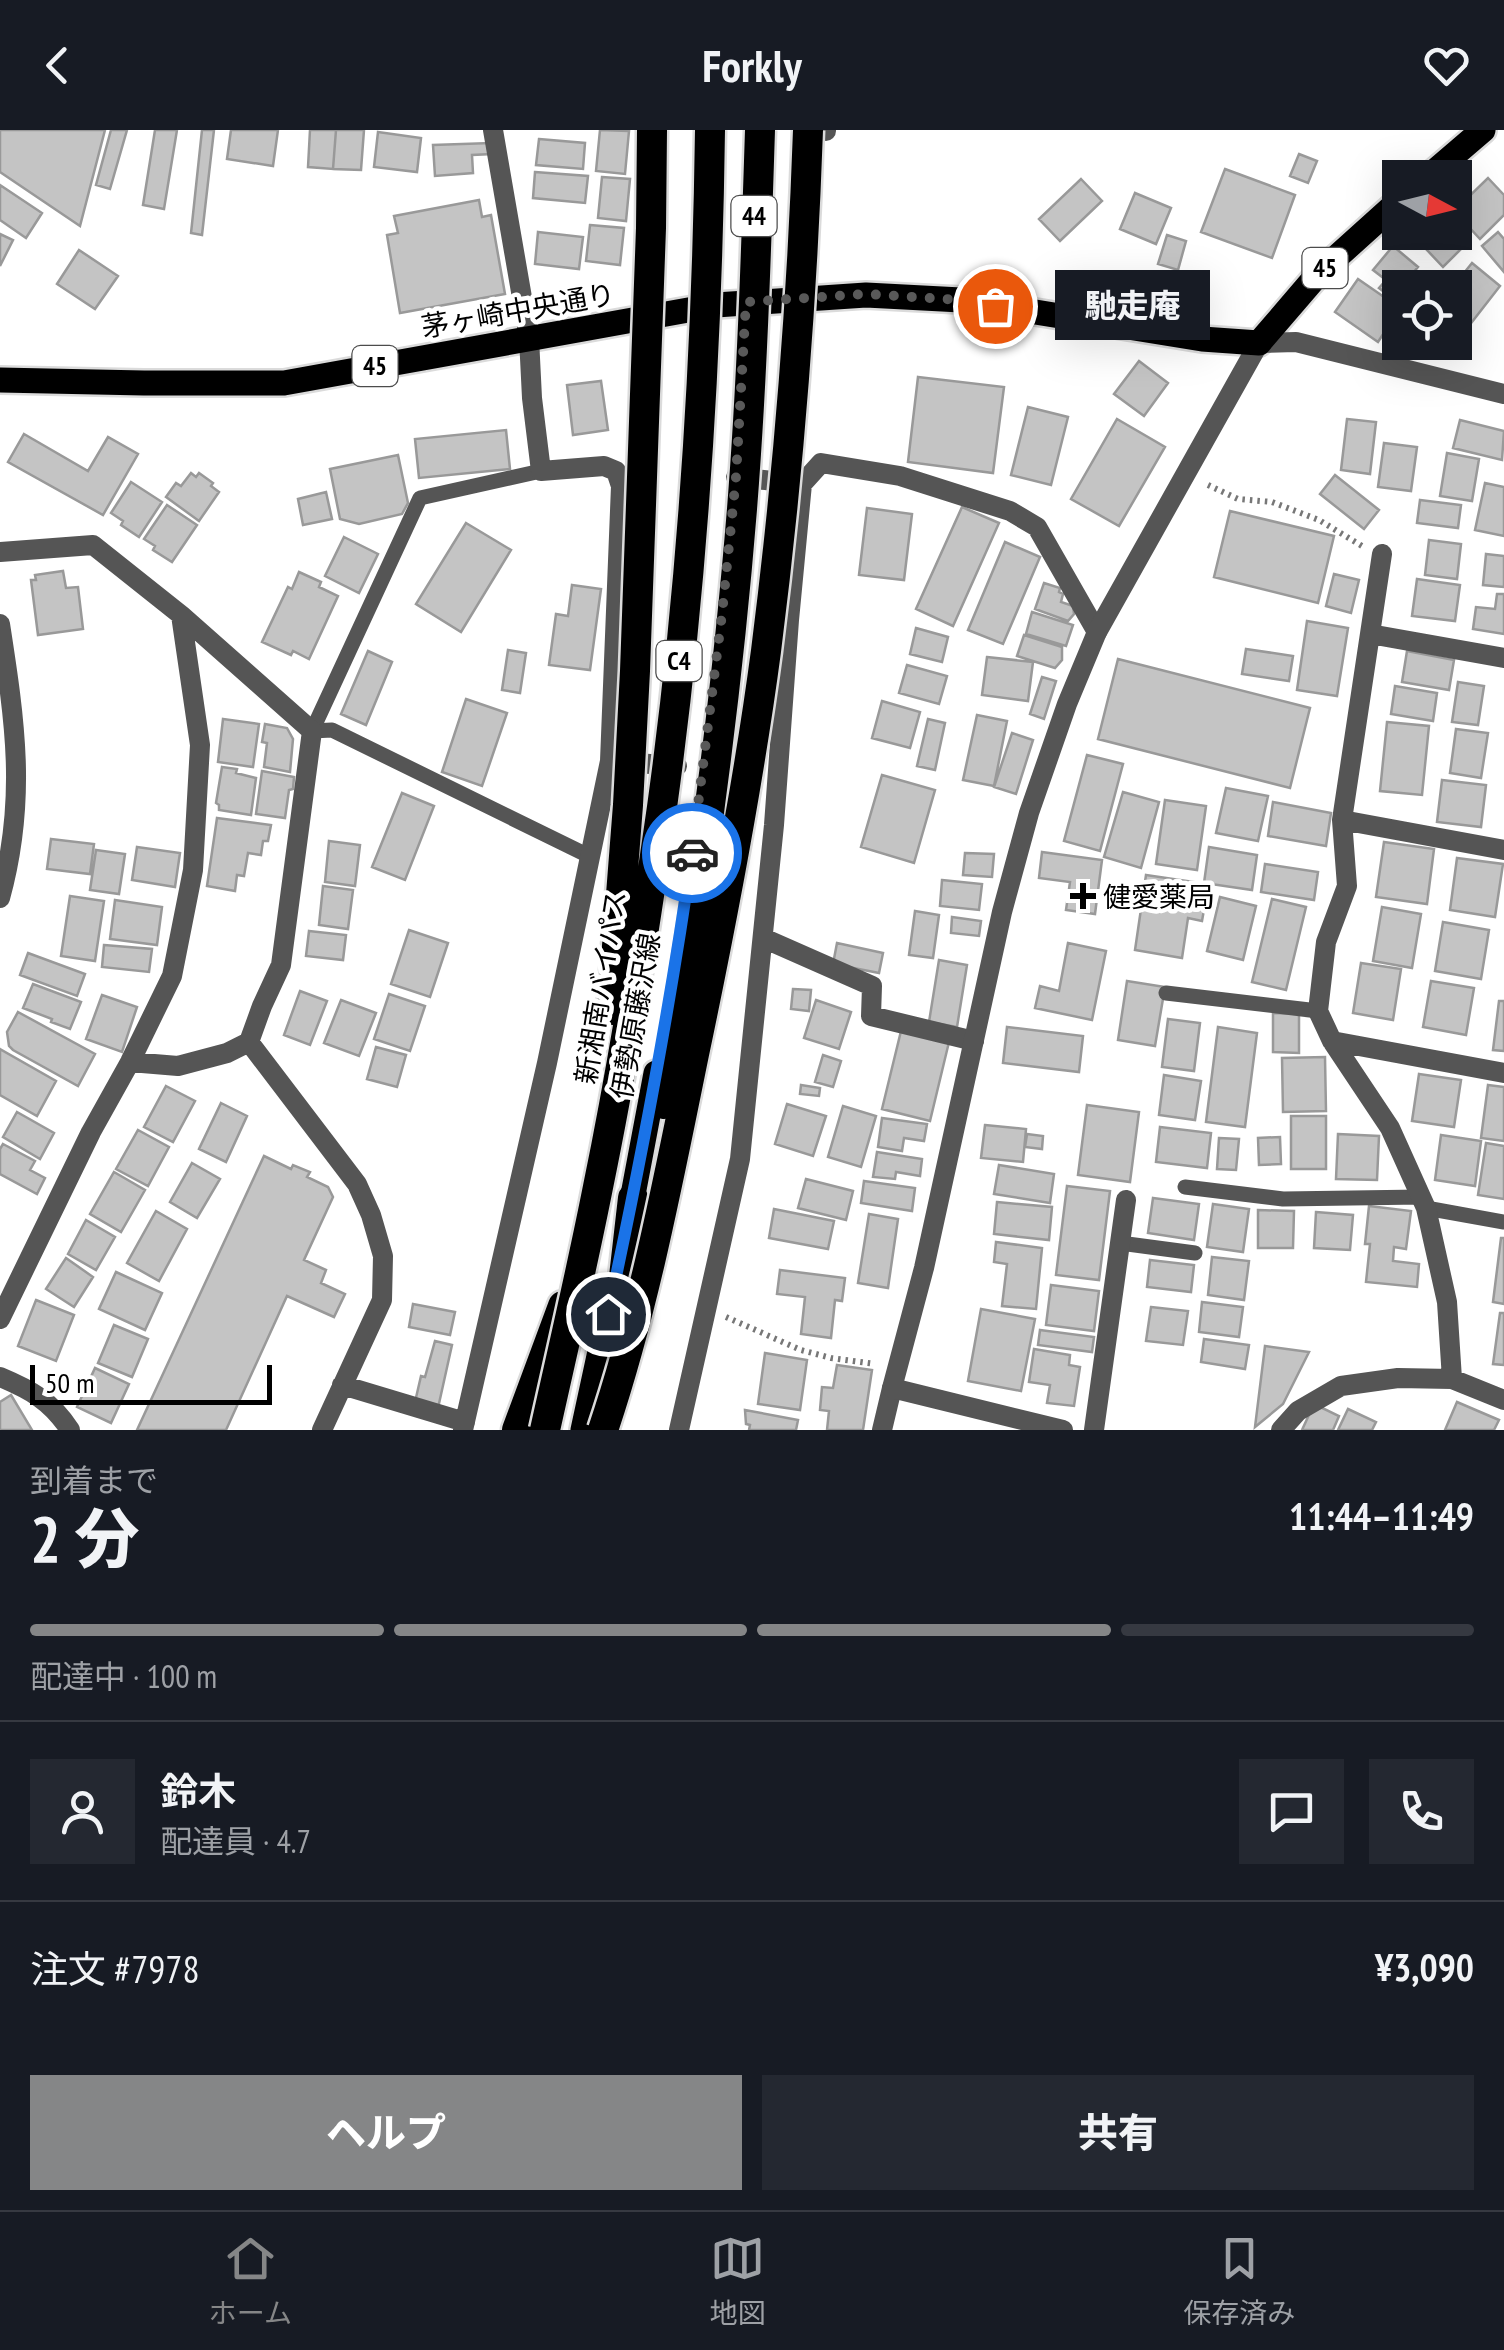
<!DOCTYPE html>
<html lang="ja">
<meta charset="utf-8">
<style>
:root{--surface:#171b24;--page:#242831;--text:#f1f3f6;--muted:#9ea1a6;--line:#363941;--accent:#858687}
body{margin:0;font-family:"PT Sans Narrow","Noto Sans JP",sans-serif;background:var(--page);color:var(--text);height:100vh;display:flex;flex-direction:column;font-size:38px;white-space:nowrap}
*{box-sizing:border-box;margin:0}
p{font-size:32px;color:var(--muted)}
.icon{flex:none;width:55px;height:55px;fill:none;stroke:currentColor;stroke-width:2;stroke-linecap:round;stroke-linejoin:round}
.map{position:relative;height:1300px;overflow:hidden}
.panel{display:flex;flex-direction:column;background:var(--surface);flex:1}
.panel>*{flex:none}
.needle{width:65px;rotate:97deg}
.buttons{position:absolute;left:1382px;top:30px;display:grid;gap:20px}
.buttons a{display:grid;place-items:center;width:90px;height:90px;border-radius:0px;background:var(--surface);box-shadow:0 10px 40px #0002;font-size:50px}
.scale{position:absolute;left:30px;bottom:25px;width:242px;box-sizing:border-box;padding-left:10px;border:5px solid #000;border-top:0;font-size:28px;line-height:35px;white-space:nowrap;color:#000;-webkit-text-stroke:8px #fff;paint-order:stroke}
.pin{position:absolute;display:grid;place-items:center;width:85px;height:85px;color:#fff;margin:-42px;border:5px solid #fff;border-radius:50%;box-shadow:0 2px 10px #0007}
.courier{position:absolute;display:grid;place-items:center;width:100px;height:100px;margin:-50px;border:8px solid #1a73e8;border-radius:50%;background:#fff;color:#222;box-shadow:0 2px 12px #0007}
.bubble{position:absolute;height:70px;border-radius:0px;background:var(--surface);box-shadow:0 10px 40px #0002;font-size:32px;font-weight:800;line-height:70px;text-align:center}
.head em{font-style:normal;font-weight:800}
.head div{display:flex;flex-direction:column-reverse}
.head{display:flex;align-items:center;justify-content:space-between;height:170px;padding:0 30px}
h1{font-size:65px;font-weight:800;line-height:75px}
.bar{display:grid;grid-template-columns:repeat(4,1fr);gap:15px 10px;align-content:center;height:120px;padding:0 30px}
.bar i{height:12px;border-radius:8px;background:var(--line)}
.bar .selected{background:var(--accent)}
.bar p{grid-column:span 4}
.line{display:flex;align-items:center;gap:25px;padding:0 30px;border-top:2px solid var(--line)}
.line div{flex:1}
.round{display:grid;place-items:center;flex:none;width:105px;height:105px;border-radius:0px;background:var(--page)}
.primary-button{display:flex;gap:20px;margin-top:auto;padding:20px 30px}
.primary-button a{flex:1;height:115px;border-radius:0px;background:var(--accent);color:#fff;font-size:40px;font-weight:800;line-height:115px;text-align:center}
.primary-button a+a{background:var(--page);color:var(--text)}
header{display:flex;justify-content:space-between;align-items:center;height:130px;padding:0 30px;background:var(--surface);font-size:45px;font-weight:800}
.menu{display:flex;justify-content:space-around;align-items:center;height:140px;border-top:2px solid var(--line);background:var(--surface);font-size:28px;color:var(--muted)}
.menu a{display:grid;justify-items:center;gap:5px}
.menu .selected{color:var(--accent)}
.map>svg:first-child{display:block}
</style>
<header><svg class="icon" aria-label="back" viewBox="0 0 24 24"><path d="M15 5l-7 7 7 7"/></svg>Forkly<svg class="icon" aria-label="heart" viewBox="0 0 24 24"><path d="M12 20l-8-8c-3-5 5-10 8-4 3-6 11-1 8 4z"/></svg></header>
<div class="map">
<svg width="1504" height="1300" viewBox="0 0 1504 1300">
<rect width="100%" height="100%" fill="#fff"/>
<path fill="#c4c4c4" stroke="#999" stroke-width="2.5" d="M0,0H105L80,96L0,42Z
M111,0H127L110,59L96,55Z
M155,0H177L164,79L143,75Z
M202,0H214L202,105L191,103Z
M231,0H278L273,36L227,29Z
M310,0H336L333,39L308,37Z
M336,0H364L361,40L333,39Z
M600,0L629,1L625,44L596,41Z
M378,2L421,8L417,42L374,37Z
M539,9L585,13L583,39L536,35Z
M491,13L492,24L472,25L473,43L435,46L433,15Z
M1299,24L1317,31L1308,53L1290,46Z
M1225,39L1295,65L1272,128L1201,102Z
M535,42L588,46L585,73L533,68Z
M602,47L630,49L626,91L598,88Z
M1488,48L1504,65V85L1480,109L1455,82V80Z
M1081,49L1102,71L1060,111L1039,89Z
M0,55L42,83L26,108L0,90Z
M1135,63L1171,78L1156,114L1120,99Z
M479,70L482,87L491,85L505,164L400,183L387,105L398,103L394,86Z
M590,95L624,98L620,135L586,131Z
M538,102L583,107L579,139L535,134Z
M1410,102H1450L1464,116L1443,137Z
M1498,102L1504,109V142L1482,116Z
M0,104L13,110L0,136Z
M1167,105L1186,111L1178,140L1158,134Z
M1393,116L1418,137L1392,168L1379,158L1386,150L1373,140Z
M79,120L118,146L95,179L57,154Z
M1472,133L1500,156L1472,192L1455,178V158H1452Z
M1420,143L1438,158H1409Z
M1358,149L1400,178L1378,212L1335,182Z
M1139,231L1168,253L1144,286L1114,264Z
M918,247L1004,257L993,343L908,332Z
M601,251L608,300L573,305L567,255Z
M1028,277L1068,287L1051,355L1011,345Z
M1117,289L1165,317L1119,396L1071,369Z
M1347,289L1376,292L1370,344L1341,340Z
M1460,290L1504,301L1502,330L1453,318Z
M506,300L510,339L419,348L415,309Z
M24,304L88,341L108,307L138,324L103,385L8,332Z
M1384,313L1417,317L1411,361L1378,357Z
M1447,323L1479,329L1472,371L1440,366Z
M398,325L408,373L402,384L359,394L340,389L330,339Z
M191,343L196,347L199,343L213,353L211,356L219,362L199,391L166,367L176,353L181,356Z
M1335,345L1379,380L1364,399L1320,364Z
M131,352L162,372L139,407L121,395L123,391L111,383Z
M1485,353L1504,357V406L1475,400Z
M326,362L332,389L303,395L298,369Z
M1420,370L1461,375L1458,398L1417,393Z
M167,375L197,395L172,432L153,420L155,416L144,409Z
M962,377L999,393L953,496L916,479Z
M867,378L912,384L904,450L859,445Z
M1230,381L1334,406L1318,473L1214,447Z
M466,393L511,420L461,502L416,474Z
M344,407L378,424L359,463L325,446Z
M1429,410L1461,414L1457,449L1425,445Z
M1005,412L1040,427L1003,514L968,500Z
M1486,424L1504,426V457L1483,455Z
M63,441L66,458L78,457L83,499L38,505L31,450H36L35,445Z
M299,442L321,452L319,457L338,466L309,529L293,521L291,525L262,512L288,457L292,459Z
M1334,444L1359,450L1351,483L1326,476Z
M1417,449L1460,455L1455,491L1412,486Z
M1044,453L1060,458L1059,462L1063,464L1061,472L1073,476L1074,484L1068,491L1035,479Z
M572,455L601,459L590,540L549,535L556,484L568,486Z
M1497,464H1504V504L1473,499L1476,477L1495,479Z
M1032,482L1073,495L1066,516L1026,504Z
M1307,491L1348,498L1337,566L1297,560Z
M916,498L948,507L942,532L910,524Z
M1024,505L1062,517V530L1055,538L1017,526Z
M1246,519L1293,526L1289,551L1242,544Z
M508,520L526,523L520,563L502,560Z
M368,521L392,532L366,595L341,584Z
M1407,521L1454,530L1449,560L1402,552Z
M987,527L1033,532L1028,571L982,565Z
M1118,529L1310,578L1290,658L1098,609Z
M907,535L947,546L939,574L899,563Z
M1042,547L1056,551L1044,589L1030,584Z
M1458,552L1484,556L1478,595L1452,592Z
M1395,556L1437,563L1433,591L1391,584Z
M466,569L507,583L482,656L442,642Z
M882,571L920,582L910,618L872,608Z
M977,585L1007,591L994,656L963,650Z
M223,589L259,594L253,637L218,632Z
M928,589L945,593L935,640L917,636Z
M1387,592L1429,596L1422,665L1380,661Z
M265,594L287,598L293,609L290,642L264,637L267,613L262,612Z
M1456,599L1488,603L1481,648L1450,643Z
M1012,603L1033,610L1016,664L994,657Z
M1087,625L1123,634L1100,721L1064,711Z
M222,637L237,639L236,643L256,648L251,685L219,680V675L216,673Z
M262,641L294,647L293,659L289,660L285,688L256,684Z
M882,645L935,660L914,733L861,717Z
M1442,650L1486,655L1481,697L1437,692Z
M1226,658L1268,666L1258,711L1216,703Z
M1123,662L1159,672L1141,738L1104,727Z
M402,663L434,676L405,750L372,737Z
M1165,670L1206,676L1197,740L1156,734Z
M1273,672L1331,683L1326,716L1268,706Z
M217,688L271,695L268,711H263L261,725L248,723L244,746L237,745L235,761L207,756Z
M51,709L94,714L90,744L47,739Z
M329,711L360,715L355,756L325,752Z
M1384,712L1434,719L1427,774L1376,767Z
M137,717L180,723L175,757L132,750Z
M1209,717L1257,725L1252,760L1204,753Z
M96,720L125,724L119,764L90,760Z
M1042,722L1102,730L1095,784L1066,780L1070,752L1039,748Z
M965,723L994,724L992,747L963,745Z
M1457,728L1503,734L1495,787L1450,780Z
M1265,734L1318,742L1314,770L1261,762Z
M1146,745L1194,752L1193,760L1207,763L1202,791L1188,788L1182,828L1135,820Z
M942,750L982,754L979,780L940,776Z
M323,756L353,760L348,799L319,795Z
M70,766L104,771L95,831L61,826Z
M1220,767L1256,776L1243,830L1207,821Z
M1272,769L1306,777L1286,860L1252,852Z
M115,770L162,777L157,815L110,809Z
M1382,777L1421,784L1412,838L1373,831Z
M915,781L939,785L933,828L909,825Z
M952,787L981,791L979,806L951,803Z
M1443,792L1489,800L1481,849L1435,841Z
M409,800L448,813L430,867L391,854Z
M309,801L346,805L343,830L306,826Z
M837,813L883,823L879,843L833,834Z
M1068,813L1106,821L1092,890L1035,878L1040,856L1059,861Z
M104,815L152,819L149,842L102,837Z
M28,823L85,844L77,866L20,845Z
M939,830L967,835L957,897L929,892Z
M1361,833L1401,839L1393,890L1353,883Z
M1127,851L1165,857L1155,916L1118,910Z
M1431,851L1474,858L1466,905L1423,897Z
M33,854L81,872L70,899L51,892L52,889L23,878Z
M793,859L811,860L809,881L791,879Z
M300,861L327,871L310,915L284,905Z
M389,864L425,876L410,921L374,909Z
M102,865L137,877L122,922L86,909Z
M341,870L376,883L359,926L324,913Z
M816,870L851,882L839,919L804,908Z
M1499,871H1504V921L1493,920Z
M18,882L95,924L78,956L13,920L9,916L7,902Z
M1273,883L1299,884V923L1273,922Z
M1168,889L1200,893L1194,941L1162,937Z
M1007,897L1083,906L1079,942L1003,933Z
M1218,897L1257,903L1245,997L1206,992Z
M901,901L949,912L930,991L882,979Z
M376,917L406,925L397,957L367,949Z
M0,919L56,951L37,986L0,965Z
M823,925L841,931L833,957L815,952Z
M1325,927L1326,981L1283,982L1282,928Z
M1419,944L1461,950L1454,997L1412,991Z
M1164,945L1201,951L1195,990L1159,985Z
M801,955L820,958L819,966L800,964Z
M1488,955L1504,957V1011L1481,1008Z
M166,956L195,971L173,1012L144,997Z
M221,973L247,986L226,1032L199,1019Z
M787,974L826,986L813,1026L775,1014Z
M1087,975L1139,982L1130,1052L1078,1045Z
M843,976L876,986L861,1037L828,1027Z
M17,982L54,1003L40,1029L3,1007Z
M1291,986H1326V1039H1291Z
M882,988L927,994L924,1011L904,1008L902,1021L878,1017Z
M985,995L1026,999L1023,1032L981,1028Z
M1160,997L1211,1003L1207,1038L1156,1032Z
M138,1000L169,1017L148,1056L116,1039Z
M1027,1004L1043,1006L1042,1019L1025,1017Z
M1338,1004L1379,1006L1377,1050L1336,1049Z
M1441,1005L1481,1011L1475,1056L1435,1050Z
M1280,1007L1281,1034L1259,1035L1258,1008Z
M1219,1008L1239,1009L1236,1040L1217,1039Z
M1486,1013L1504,1016V1069L1478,1065Z
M3,1014L35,1031L30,1040L45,1048L37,1064L0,1044V1019Z
M877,1022L922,1029L920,1046L896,1042L895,1049L873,1047Z
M264,1026L291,1039L293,1035L310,1042L307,1047L328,1057L333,1067L304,1130L326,1140L321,1153L345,1164L334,1187L287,1166L226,1300H137Z
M192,1033L220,1049L197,1088L170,1072Z
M999,1035L1054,1044L1050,1073L994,1064Z
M114,1042L145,1060L121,1102L90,1084Z
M806,1049L853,1061L846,1090L798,1078Z
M864,1051L915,1058L912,1081L861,1073Z
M1067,1056L1110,1061L1099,1150L1056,1145Z
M1153,1068L1199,1074L1194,1110L1148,1103Z
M997,1072L1052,1077L1049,1110L994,1104Z
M1213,1074L1249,1079L1243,1122L1207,1117Z
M1369,1076L1411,1081L1406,1119L1394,1117L1393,1131L1419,1134L1417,1157L1366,1152L1370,1114H1365Z
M774,1079L834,1091L828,1119L769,1108Z
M1258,1080L1294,1081L1293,1118H1258Z
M156,1081L187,1099L159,1151L127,1133Z
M1316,1082L1353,1085L1350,1120L1314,1118Z
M869,1084L898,1089L888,1158L858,1153Z
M86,1090L115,1107L96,1140L68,1124Z
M1501,1108H1504V1174L1493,1172Z
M996,1112L1042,1118L1036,1179L1002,1176L1007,1134L994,1132Z
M1212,1127L1249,1131L1244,1170L1208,1165Z
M66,1128L93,1147L74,1177L46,1159Z
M1150,1130L1194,1135L1191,1162L1147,1157Z
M780,1140L845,1148L842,1171L835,1170L831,1208L801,1204L805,1167L777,1164Z
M116,1142L162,1163L145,1200L99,1179Z
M1051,1155L1099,1161L1094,1201L1046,1195Z
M36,1170L74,1185L56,1231L18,1216Z
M1202,1172L1243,1177L1239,1207L1199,1202Z
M413,1174L455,1182L450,1205L409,1197Z
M1151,1177L1188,1181L1183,1215L1146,1211Z
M981,1179L1035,1189L1021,1261L968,1251Z
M1500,1183H1504V1235L1493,1234Z
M114,1195L148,1209L132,1247L98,1233Z
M1040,1200L1094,1207L1092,1222L1038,1215Z
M1204,1209L1249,1215L1245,1239L1201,1232Z
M435,1211L452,1215L438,1278L415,1272L421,1246L425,1247Z
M1265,1216L1309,1222L1283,1274L1255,1297Z
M1034,1219L1070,1225L1069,1235L1080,1237L1074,1276L1047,1273L1050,1255L1029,1252Z
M765,1223L807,1230L800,1280L758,1274Z
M837,1235L872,1240L863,1300H827L829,1281L820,1280L822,1257L833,1258Z
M95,1238L129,1254L111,1293L77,1277Z
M11,1265L32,1300H0V1272Z
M1457,1272L1499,1290L1494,1300H1445Z
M1314,1274L1339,1286L1333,1300H1302Z
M1348,1279L1376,1292L1372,1300H1338Z
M745,1280L798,1290L796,1300H749L750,1295L746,1294Z"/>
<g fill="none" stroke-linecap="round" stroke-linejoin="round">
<defs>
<path id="primary" d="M1427,48L1483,0
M0,250L144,253H284L716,175L866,165L961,170L1202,209L1259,213L1319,143L1400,70
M629,1086L656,943
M583,1300L607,1189"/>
<path id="motorway" d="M614,1234L633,1068
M517,1300L563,1176"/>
</defs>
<use href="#primary" stroke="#dbdbdb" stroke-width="30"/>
<use href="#motorway" stroke="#dbdbdb" stroke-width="35"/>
<path stroke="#777" stroke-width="6" stroke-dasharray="2.5 5" stroke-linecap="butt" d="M1208,355L1238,369L1272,372L1319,390L1362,416
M726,1187L801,1220L831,1228L875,1234"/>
<path stroke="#555" stroke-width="15" d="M541,341L420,368L312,601L332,600L589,726
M1166,863L1318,881
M1185,1057L1283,1069L1421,1067
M1426,1078L1504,1092
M1120,1113L1195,1123"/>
<path stroke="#555" stroke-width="20" d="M493,0L529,208L532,268L541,341L604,336L616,341L621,356L610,631
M826,1V0
M1259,213L1296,212L1504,264
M736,347L802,354L821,333L900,346L1010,381L1037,397L1097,502
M0,422L93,415L181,485L312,601L281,835L262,876L249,912L357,1054L371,1085L383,1126L382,1170L322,1300
M0,494C15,591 27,670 0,768
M1370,504L1504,528
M1342,690L1504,720
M763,808L872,856L871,886L974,911
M1332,911L1504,943
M130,932L178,936L227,923L249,912
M0,1189L91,1002L130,932L172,846L193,740L200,615L181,485
M0,1247C31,1260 51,1271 70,1300
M1452,1249L1504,1270
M342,1255L465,1292
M463,1300L547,933L610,631L677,636
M679,1300L740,1029L774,695L789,490L802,354
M882,1300L892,1258
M1094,1300L1126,1070
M1281,1300L1298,1281L1341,1256L1398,1248L1452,1249L1447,1172L1426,1078L1390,998L1332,911L1318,881L1326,812L1347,756L1342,690L1382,424"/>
<path stroke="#555" stroke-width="20" d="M1063,1300L892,1258L924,1138L1002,782L1029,683L1067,574L1097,502L1259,213"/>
<use href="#primary" stroke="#000" stroke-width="25"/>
<use href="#motorway" stroke="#000" stroke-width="30"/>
<defs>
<path id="motorway-bridge" d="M612,880L628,675L635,541L651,98L652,0
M664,974C698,777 726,578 742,379C752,253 756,126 760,0
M545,1300C563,1219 582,1138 598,1057C624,931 644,804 662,677C693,453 707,226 710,0
M603,1300C644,1178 668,1051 694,924C722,791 748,657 766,521C788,348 802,175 808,0"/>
</defs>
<use href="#motorway-bridge" stroke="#dbdbdb" stroke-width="35" stroke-linecap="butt"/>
<use href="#motorway-bridge" stroke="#000" stroke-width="30"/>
</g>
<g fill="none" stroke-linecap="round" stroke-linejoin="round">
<path stroke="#595959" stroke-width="10" stroke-dasharray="0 18" d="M692,723L722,484L736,347L746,172L866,164L961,170L995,176"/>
<path stroke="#1a73e8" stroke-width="12" d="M608,1184C641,1031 670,878 692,723"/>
</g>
<path fill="#000" stroke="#fff" stroke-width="4" d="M1078 751h10v10h10v10h-10v10h-10v-10h-10v-10h10z"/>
<g text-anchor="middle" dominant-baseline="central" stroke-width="9" stroke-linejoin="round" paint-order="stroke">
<g fill="#fff" stroke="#4c4c4c" stroke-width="2.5">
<rect x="731.5" y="66" width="45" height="40" rx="8"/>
<rect x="1302.5" y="118" width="45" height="40" rx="8"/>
<rect x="352.5" y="216" width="45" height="40" rx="8"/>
<rect x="656.5" y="511" width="45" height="40" rx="8"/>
</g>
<g font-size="25" font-weight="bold" fill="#000">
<text x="754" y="86">44</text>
<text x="1325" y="138">45</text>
<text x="375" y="236">45</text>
<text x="679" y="531">C4</text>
</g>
<g font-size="28" fill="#000" stroke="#fff">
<text transform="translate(518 180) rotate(-10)">茅ヶ崎中央通り</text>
<text transform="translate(600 857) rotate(-81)">新湘南バイパス</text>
<text transform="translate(635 886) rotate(-80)">伊勢原藤沢線</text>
</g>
<g font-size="28" fill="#000" stroke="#fff" text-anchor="start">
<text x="1103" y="766">健愛薬局</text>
</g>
</g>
</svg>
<div class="buttons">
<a><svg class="needle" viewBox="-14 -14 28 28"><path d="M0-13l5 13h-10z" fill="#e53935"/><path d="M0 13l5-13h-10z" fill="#9ea1a6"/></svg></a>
<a><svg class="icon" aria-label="locate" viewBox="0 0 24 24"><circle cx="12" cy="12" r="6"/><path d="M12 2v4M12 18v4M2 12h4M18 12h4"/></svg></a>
</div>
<div class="scale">50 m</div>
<div class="pin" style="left:995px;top:176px;background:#ea580c"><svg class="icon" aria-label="bag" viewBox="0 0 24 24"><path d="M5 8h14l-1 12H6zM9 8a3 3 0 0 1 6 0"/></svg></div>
<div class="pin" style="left:608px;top:1184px;background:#1f2937"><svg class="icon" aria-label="home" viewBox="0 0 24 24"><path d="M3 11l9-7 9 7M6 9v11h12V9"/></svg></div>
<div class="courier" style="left:692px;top:723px"><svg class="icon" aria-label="car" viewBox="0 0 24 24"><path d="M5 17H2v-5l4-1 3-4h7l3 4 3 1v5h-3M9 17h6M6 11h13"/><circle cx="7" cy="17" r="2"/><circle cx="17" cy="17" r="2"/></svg></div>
<div class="bubble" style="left:1055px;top:140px;width:155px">馳走庵</div>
</div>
<section class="panel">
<div class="head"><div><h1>2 分</h1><p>到着まで</p></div><em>11:44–11:49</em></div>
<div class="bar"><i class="selected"></i><i class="selected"></i><i class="selected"></i><i></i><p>配達中 · 100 m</p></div>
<div class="line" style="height:180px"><a class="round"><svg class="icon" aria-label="person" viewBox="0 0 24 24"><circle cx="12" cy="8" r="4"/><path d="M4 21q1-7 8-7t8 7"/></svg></a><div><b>鈴木</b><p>配達員 · 4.7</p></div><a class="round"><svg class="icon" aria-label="chat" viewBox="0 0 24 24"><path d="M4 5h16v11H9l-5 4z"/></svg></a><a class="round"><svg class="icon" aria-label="phone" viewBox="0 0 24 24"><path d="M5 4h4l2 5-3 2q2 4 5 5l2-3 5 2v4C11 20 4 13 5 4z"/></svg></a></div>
<div class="line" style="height:130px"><div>注文 #7978</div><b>¥3,090</b></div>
<div class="primary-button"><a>ヘルプ</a><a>共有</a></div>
</section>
<nav class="menu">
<a class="selected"><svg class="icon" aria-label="home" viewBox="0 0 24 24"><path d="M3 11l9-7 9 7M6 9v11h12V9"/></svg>ホーム</a>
<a><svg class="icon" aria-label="map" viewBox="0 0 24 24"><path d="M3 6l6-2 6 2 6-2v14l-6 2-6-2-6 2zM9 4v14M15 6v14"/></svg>地図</a>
<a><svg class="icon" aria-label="saved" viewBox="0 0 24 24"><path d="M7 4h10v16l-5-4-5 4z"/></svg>保存済み</a>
</nav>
